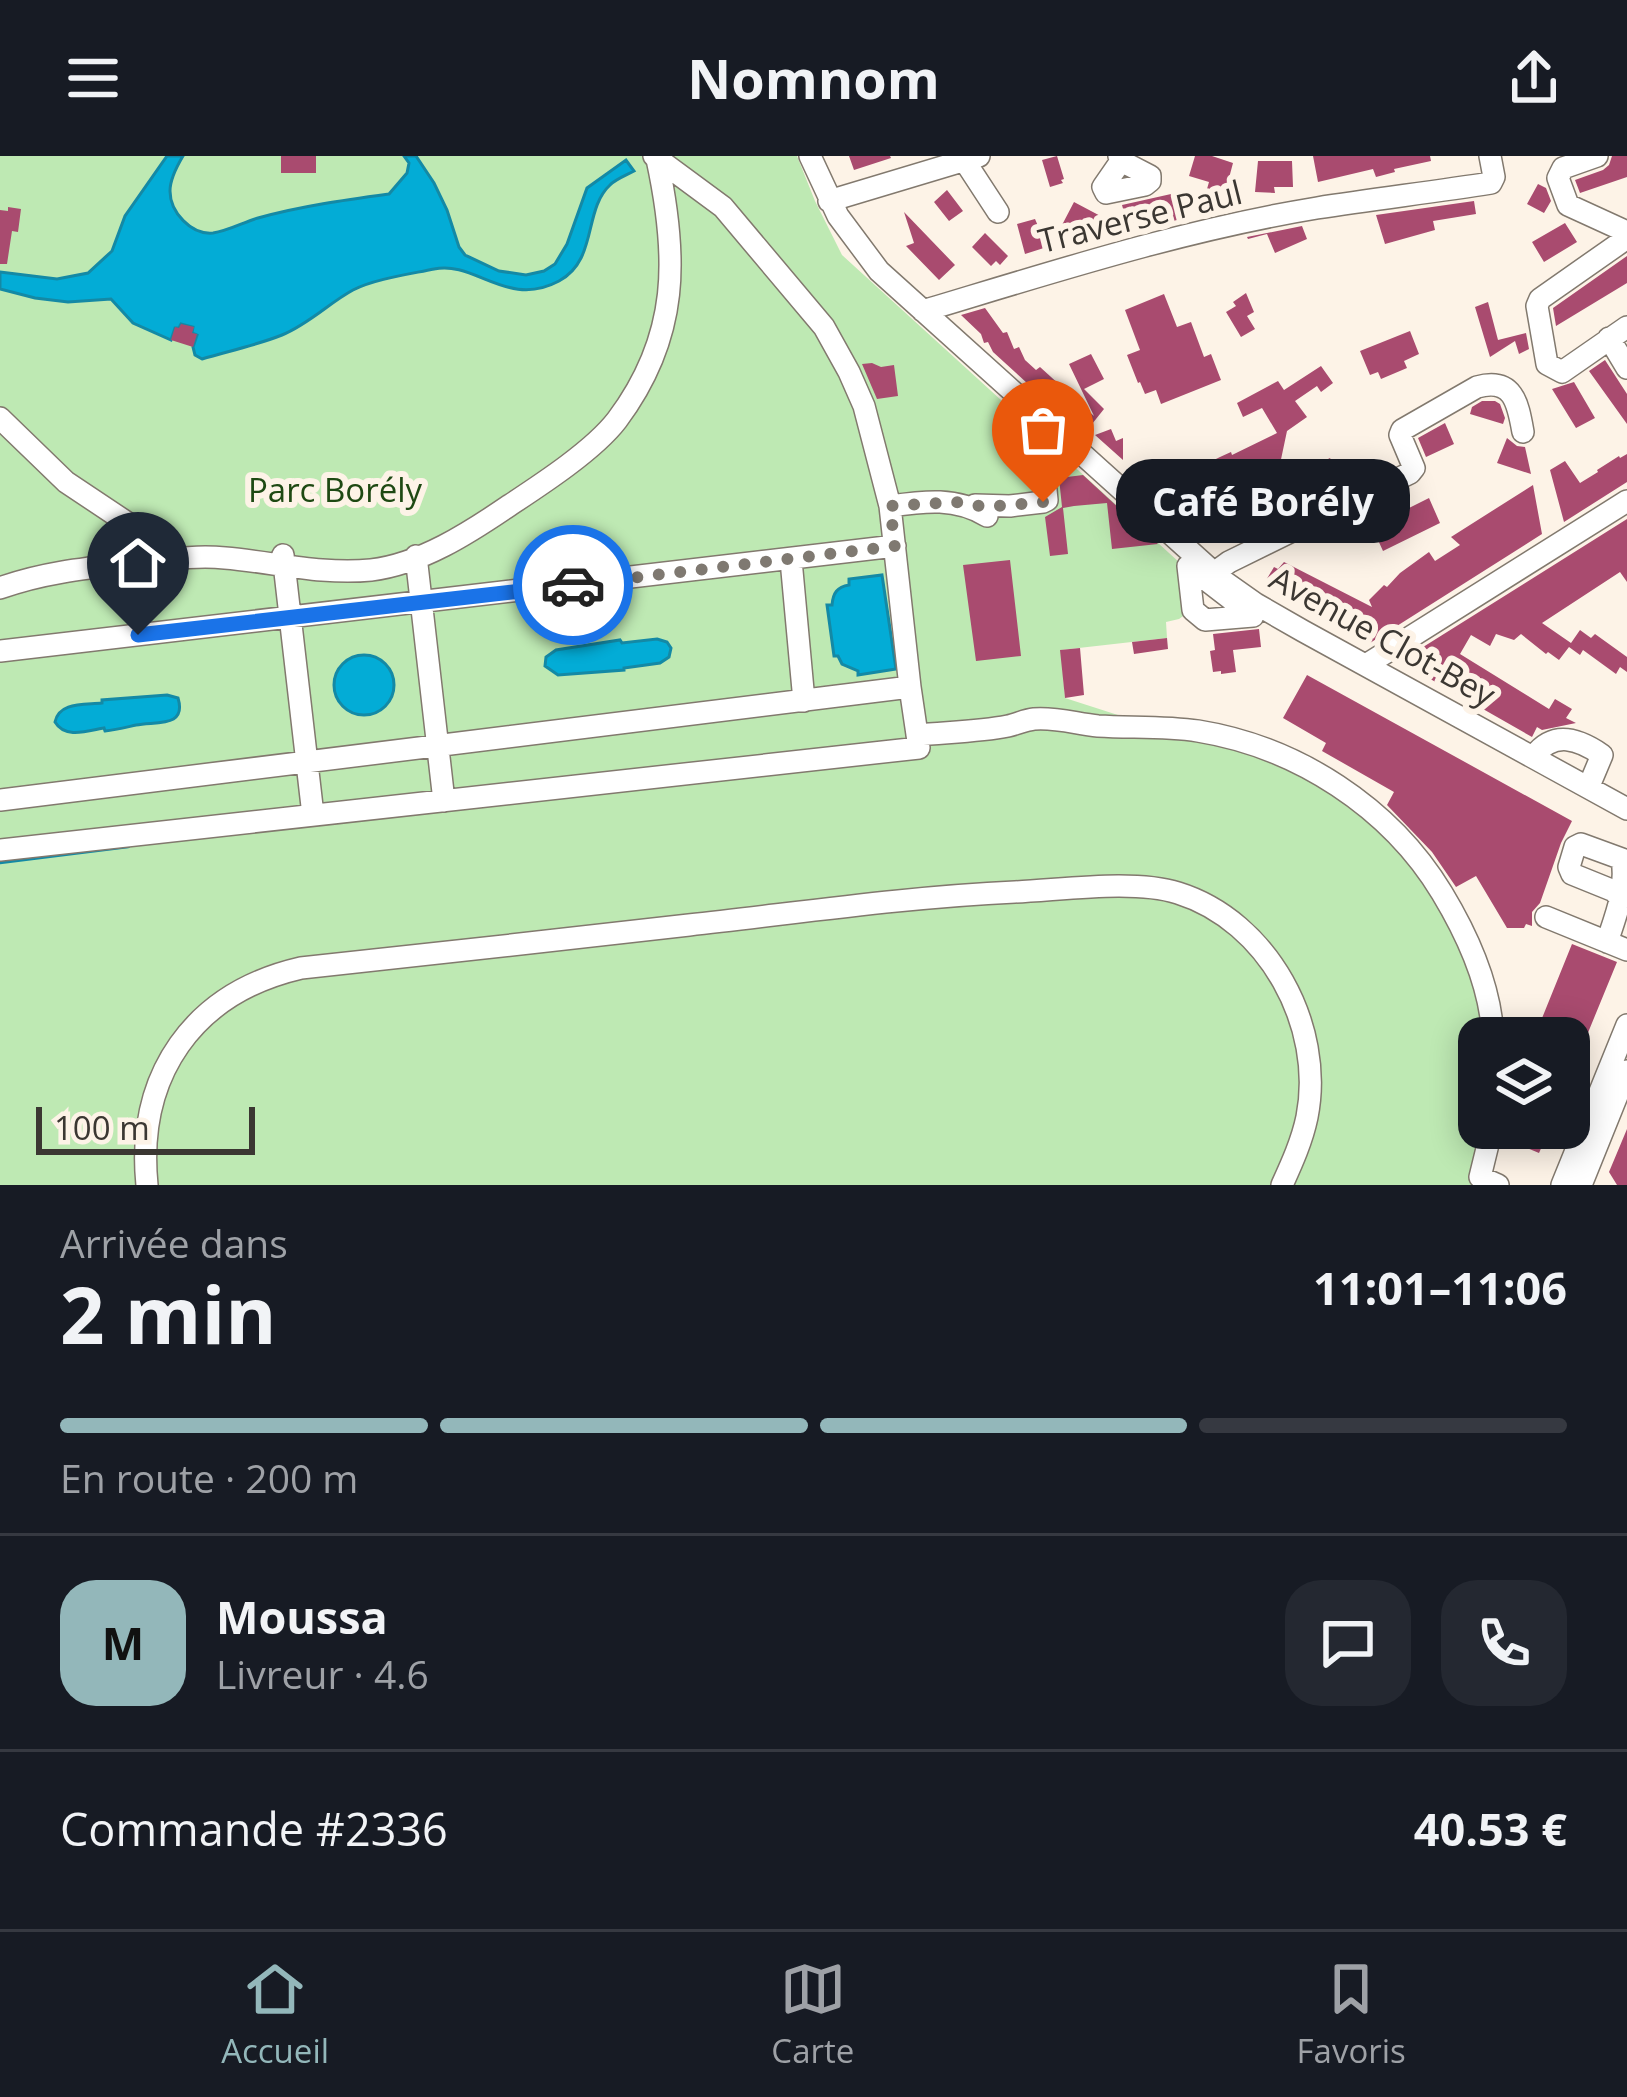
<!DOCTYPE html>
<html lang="fr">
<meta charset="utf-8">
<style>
:root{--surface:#171b24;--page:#242831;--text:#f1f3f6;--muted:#9ea1a6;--line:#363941;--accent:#93b7ba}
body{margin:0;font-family:"Open Sans",sans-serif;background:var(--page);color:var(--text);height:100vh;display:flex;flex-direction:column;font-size:45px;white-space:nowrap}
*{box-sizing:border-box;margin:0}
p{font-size:39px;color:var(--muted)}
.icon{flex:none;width:66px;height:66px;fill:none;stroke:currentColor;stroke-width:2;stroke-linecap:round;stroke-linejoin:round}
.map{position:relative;height:1029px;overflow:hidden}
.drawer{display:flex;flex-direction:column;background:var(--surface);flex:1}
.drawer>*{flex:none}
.buttons{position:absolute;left:1458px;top:861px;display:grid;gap:24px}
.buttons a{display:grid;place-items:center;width:132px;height:132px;border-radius:24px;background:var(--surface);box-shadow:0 6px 30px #0003;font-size:60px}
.scale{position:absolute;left:36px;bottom:30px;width:219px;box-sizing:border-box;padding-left:12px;border:6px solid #3b3732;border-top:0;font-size:33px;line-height:42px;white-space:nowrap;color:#3b3732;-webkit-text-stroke:9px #fdf3e7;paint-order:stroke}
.pin{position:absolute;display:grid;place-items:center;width:102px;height:102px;color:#fff;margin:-123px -51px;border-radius:50% 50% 50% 0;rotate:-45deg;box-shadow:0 0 12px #0007}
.pin .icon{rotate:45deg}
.courier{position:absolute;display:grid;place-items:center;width:120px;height:120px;margin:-60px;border:9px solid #1a73e8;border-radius:50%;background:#fff;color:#222;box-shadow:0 3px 15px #0007}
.bubble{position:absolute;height:84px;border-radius:36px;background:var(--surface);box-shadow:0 6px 30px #0003;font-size:39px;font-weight:700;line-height:84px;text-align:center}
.head em{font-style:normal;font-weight:700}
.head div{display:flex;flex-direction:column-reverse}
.head{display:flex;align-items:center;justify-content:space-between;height:204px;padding:0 60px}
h1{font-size:78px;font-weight:700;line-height:90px}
.bar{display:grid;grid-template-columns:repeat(4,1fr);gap:18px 12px;align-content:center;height:144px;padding:0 60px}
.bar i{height:15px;border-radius:9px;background:var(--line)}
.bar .selected{background:var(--accent)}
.bar p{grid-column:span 4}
.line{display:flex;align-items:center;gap:30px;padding:0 60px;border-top:3px solid var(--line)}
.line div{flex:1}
.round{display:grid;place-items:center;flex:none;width:126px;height:126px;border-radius:36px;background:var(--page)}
header{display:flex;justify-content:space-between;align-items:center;height:156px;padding:0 60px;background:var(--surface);font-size:54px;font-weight:700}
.dock{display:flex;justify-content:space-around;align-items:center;height:168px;border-top:3px solid var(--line);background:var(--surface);font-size:33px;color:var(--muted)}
.dock a{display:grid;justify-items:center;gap:6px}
.dock .selected{color:var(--accent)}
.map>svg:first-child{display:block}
</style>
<header><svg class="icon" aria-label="menu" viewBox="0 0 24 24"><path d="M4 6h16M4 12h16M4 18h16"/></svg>Nomnom<svg class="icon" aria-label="share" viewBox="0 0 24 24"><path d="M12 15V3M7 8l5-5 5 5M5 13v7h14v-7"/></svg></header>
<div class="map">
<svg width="1627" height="1029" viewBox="0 0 1627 1029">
<rect width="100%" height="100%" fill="#fdf3e7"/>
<path fill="#bee9b3" d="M0,0H797L815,45L842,99L1180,407L1186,458L1179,463L1166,466L1167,482L1061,494L1065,542L1121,560H1132L1133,564L1252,595L1347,644L1402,697L1446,753L1472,817L1486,882H1479V972H1485L1475,1029H0Z"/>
<path fill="#03acd6" stroke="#1489a5" stroke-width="3" d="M167,0H183C177,10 170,23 170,35C170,56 191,79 213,77C228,75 244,66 258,62C301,50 345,44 389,38L407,17L409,7L404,0H416L434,27L447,54L459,91L465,99L499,115L526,119L544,115L555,108L567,88L587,32L626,4L634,15C627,19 616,23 610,29C583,54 598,104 559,125C507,153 475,104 434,113C410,118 374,123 353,134C329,147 309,168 282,179C257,189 229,195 202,203L195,199L193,191L197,179L192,177L193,171L181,168L179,172H175L171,184L133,167L111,143L68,146L35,142L0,133V116L57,123L88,117L112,95L125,60Z
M882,419L896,513L858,519V515L842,508L838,500H834L827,449H832C833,437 837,431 849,429V423Z
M657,483L667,486L671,492L669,501L660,507L624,512V514L558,519L545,510L546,501L556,494L620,484L622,487Z
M334 529a30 30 0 1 1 60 0a30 30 0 1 1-60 0Z
M167,539L178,542C187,572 156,565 136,569C127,571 116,574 105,575L104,572C87,575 65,583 55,566C59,546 83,549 102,547V544Z"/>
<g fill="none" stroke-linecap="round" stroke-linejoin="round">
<path stroke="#1489a5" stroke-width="4.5" d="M0,706L128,690"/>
</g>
<path fill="#a94b6f" d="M281,0H316V17H281Z
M849,0H890L891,2L854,14Z
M1057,0L1064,23L1061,24L1063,27L1050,31L1042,4Z
M1195,0H1212L1233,7L1229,22L1238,26L1228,48L1216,44L1219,36L1207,33L1209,26L1189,20Z
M1313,0H1430L1431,5L1394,13L1395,16L1376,21L1373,13L1318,26Z
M1612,0H1627V21L1580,37L1575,24L1603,14L1609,9Z
M1258,5H1292L1293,31H1274L1275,37L1255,36Z
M1538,28L1546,32L1551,45L1544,57L1527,48Z
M947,34L963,55L949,65L934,46Z
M1180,36L1185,62L1165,67L1164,61L1128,71L1122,49Z
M1474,45L1476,58L1433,65L1435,74L1385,88L1376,59Z
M1074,46L1108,64L1097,85L1062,69Z
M8,51L21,53L18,76L12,75L7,108H0V54L8,55Z
M904,56L955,109L939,124L906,90L914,87Z
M1035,63L1047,91L1025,98L1017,68Z
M1565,67L1577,86L1544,106L1532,86Z
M1302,70L1307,83L1275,97L1267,78L1248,83L1247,81Z
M985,77L1008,100L1000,109L996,105L991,110L972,91Z
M1627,100V127L1556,170L1553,152Z
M1246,137L1254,156L1247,160L1255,173L1241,181L1226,156L1236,150L1233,146Z
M1164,138L1177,171L1191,166L1204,201L1211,198L1221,224L1161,248L1156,234L1145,238L1140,226L1138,227L1127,199L1140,194L1125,154Z
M1488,146L1498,184L1526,177L1529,193L1519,198L1515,185L1490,201L1475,151Z
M985,152L1003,177L1007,176L1014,193L1019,191L1025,204L1036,214L1040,211L1094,260L1069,208L1091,198L1104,223L1084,233L1104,253L1088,273L1067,254L1062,259L993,196L988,186L984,187L981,178L961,159Z
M181,168L194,171L192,177L197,178L193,191L171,184L175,171L179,172Z
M1410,175L1419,198L1404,205L1407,212L1381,223L1378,216L1370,219L1360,195Z
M1605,204L1627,238V268L1589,215Z
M872,207L881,211L894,209L898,240L877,243L862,208Z
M1321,210L1333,227L1321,236L1317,230L1295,245L1307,261L1287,275L1276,327L1224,353L1218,342L1183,359L1155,333L1220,301L1231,296L1232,299L1277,277L1262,252L1243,261L1237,247L1278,225L1284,234Z
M1574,226L1595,262L1576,272L1552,233Z
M1482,245H1495L1500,248L1505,262L1503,268L1470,258L1472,251Z
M1445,267L1454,288L1426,301L1418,282Z
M1111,273L1116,285L1123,282V304L1095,279Z
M1507,282L1517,290L1525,291L1531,318L1497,307Z
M1627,298V326L1564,366L1550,314L1565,305L1580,327L1598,316L1597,314L1619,300L1620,302Z
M1330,302L1340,321L1311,337L1300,317Z
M1083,319L1158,388L1112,393L1107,347L1074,350L1063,352L1068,398L1050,400L1045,361L1062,351L1059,322Z
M1533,329L1542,378L1370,487H1363L1342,474L1336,465L1265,426L1274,411L1278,413L1284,406L1372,451L1369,444L1384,429L1387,431L1400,417L1429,396L1435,405L1460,389L1451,381Z
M1429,342L1440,367L1383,395L1373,373L1377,368Z
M1627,363V426L1620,416L1542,467L1571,487L1580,474L1591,482L1595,478L1627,501V516L1620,511L1616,518L1583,494L1580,499L1569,491L1559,504L1548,496L1546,498L1521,478L1514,484L1496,478L1490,490L1471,479L1460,498L1549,553L1555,543L1572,553L1566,562L1576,567L1542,574L1537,571L1532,581L1404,508V503Z
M1010,404L1021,500L976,505L963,409Z
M1259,473L1261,491L1233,494L1236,516L1221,518V515L1213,516L1210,495L1215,494L1213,478Z
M1167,482L1168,493L1134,498L1132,486Z
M1080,492L1084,539L1065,542L1060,494Z
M1307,519L1572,665L1561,687L1540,747L1532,756V770L1526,768L1524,772H1507L1476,720L1456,731L1432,696L1387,649L1394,636L1322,595L1326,587L1283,562Z
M1572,788L1617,806L1569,923V882H1534Z
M1507,972H1550L1539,997L1505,983Z
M1627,973V1029H1617L1609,1016Z"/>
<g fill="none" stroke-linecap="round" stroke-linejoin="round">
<defs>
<path id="minor" d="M810,0L838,60L879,115L1222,424L1256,448L1303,475L1627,653
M1119,0L1121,5L1150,20V25L1145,29L1106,37L1103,31L1121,5
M1597,0L1563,12L1558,22L1568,49L1627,76
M964,4L998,56
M829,45L979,0
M1627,82L1540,143L1537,150L1547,208L1562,216L1627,171
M923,155C1053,116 1183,74 1317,52C1375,43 1433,36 1491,27L1494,21L1490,0
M1609,182L1627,212
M0,262L66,326L180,402
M975,349L1010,350L1043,346L1047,344L1046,334
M890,350C925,345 956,341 987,360
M283,399L313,659
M416,400L444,645
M791,404L804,545
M1188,410L1253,460L1205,464L1193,454Z
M1214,417L1229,406L1410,317L1414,312L1400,279L1402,274L1477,231C1514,221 1518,248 1523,276
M0,432C44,416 88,412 134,407C164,404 195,399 225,402C274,406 321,419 371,414C421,408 469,377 510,349C542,328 594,294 617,264C680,180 678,100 657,3
M0,495L895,390
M1366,509L1627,345
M917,579C947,576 978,576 1008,570C1017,568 1025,564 1034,563C1056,561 1077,568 1098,570C1131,572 1165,570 1198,575C1297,591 1390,651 1442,737C1468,780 1491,831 1493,882
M1534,600C1554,574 1579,583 1602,599L1589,630
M0,644L910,531L890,350L864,250L849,216L824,171L723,51L654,0
M0,694L919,592L910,531
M1546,761L1627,794
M1607,786C1616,759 1627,732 1622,703L1581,688L1575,691L1569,711L1572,718L1614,735L1621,743
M1492,972L1480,1021L1498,1029
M147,1029C136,919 193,837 301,812C430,798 560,784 689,769C798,757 906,741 1015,736C1062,734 1134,723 1178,737C1268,765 1325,870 1307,961C1302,985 1292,1007 1282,1029
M1562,1029L1627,869
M1581,1029L1627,915"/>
</defs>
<use href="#minor" stroke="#82796e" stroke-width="24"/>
<use href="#minor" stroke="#fff" stroke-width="21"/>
</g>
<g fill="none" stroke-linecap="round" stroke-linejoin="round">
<path stroke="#7f7971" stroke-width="12" stroke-dasharray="0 21.6" d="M573,429L895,390L890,350L956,346L986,351L1043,346"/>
<path stroke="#1a73e8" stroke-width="15" d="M138,479L573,429"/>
</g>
<g text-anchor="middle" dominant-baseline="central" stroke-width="12" stroke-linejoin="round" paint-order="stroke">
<g font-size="33" fill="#3b3732" stroke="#fdf3e7">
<text transform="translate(1140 60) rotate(-14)">Traverse Paul</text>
<text transform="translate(1383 480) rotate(29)">Avenue Clot-Bey</text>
</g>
<g font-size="33" fill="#1e4913" stroke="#fdf3e7">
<text x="335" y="333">Parc Borély</text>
</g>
</g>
</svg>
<div class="buttons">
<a><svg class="icon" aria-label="layers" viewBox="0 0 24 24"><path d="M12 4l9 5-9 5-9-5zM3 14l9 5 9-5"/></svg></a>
</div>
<div class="scale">100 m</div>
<div class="pin" style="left:1043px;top:346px;background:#ea580c"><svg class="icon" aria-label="bag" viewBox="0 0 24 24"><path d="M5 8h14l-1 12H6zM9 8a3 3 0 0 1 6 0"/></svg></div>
<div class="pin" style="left:138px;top:479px;background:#1f2937"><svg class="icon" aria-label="home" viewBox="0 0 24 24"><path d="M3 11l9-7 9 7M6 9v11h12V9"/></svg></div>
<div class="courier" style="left:573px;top:429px"><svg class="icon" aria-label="car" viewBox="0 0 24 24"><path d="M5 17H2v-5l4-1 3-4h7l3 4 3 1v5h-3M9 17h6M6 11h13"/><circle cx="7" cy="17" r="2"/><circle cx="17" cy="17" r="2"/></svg></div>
<div class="bubble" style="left:1116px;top:303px;width:294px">Café Borély</div>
</div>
<section class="drawer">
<div class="head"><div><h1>2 min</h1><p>Arrivée dans</p></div><em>11:01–11:06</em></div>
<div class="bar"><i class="selected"></i><i class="selected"></i><i class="selected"></i><i></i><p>En route · 200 m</p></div>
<div class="line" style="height:216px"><b class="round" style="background:var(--accent);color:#111">M</b><div><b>Moussa</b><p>Livreur · 4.6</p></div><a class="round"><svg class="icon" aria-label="chat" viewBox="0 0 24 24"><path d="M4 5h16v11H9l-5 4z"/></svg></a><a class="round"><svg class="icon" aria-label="phone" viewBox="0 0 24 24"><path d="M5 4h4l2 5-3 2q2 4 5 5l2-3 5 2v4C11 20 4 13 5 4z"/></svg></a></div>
<div class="line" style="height:156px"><div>Commande #2336</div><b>40.53 €</b></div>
</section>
<nav class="dock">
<a class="selected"><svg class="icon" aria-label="home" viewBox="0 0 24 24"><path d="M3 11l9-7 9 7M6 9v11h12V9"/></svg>Accueil</a>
<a><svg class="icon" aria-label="map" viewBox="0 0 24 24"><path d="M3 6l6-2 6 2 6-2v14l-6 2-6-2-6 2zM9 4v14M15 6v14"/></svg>Carte</a>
<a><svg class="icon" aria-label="saved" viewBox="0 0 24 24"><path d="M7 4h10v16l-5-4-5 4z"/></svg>Favoris</a>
</nav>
